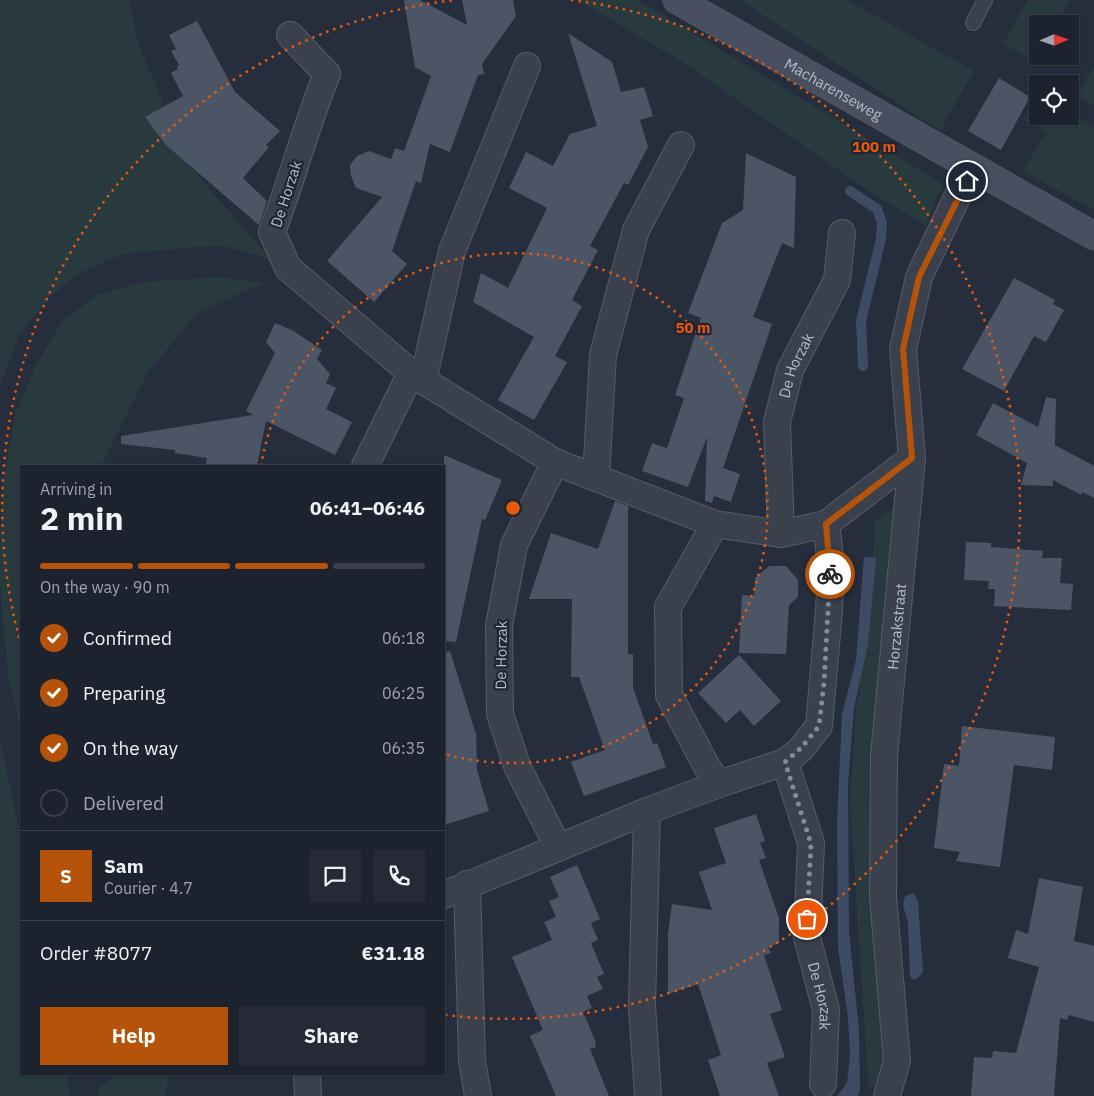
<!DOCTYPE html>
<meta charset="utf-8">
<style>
:root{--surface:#1c222e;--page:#252a36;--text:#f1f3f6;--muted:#a0a4aa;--line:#3a3f4a;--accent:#b45309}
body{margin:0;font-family:"IBM Plex Sans",sans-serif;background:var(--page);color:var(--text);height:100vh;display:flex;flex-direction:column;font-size:19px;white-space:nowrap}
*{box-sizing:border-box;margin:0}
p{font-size:16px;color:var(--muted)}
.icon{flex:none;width:28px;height:28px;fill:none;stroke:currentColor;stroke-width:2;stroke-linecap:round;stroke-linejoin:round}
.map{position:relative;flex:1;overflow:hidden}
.sheet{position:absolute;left:20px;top:465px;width:425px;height:610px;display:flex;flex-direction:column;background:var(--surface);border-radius:0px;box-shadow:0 1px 4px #0004,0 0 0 1px var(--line)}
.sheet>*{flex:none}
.needle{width:32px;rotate:88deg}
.tools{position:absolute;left:1029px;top:15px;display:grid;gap:10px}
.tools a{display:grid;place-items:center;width:50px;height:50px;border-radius:0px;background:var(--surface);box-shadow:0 1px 4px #0004,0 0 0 1px var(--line);font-size:25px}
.pin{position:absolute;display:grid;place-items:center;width:42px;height:42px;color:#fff;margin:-21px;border:2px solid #fff;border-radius:50%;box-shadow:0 1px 5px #0007}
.courier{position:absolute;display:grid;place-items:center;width:50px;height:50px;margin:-25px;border:4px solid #b45309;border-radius:50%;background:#fff;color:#222;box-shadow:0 1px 6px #0007}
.head em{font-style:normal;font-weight:700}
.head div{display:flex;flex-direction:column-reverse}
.head{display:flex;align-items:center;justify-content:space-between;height:85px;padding:0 20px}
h1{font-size:32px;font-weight:700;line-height:38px}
.bar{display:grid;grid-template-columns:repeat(4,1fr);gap:8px 5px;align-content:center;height:60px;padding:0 20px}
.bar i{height:6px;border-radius:4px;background:var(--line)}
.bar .active{background:var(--accent)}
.bar p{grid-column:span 4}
.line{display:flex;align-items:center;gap:12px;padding:0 20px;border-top:1px solid var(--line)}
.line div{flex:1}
.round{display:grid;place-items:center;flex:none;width:52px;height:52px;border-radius:0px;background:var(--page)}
ol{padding:0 20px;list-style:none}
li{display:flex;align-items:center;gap:15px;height:55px}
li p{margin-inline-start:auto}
li .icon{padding:5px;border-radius:50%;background:var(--accent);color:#fff;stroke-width:4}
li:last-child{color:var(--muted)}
li i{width:28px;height:28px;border:2px solid var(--line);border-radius:50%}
.cta{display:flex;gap:10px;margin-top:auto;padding:10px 20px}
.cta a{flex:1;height:58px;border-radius:0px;background:var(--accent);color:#fff;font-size:20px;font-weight:700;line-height:58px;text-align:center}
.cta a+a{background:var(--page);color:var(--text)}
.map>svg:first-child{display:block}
</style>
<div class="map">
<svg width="1094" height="1096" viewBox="0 0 1094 1096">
<rect width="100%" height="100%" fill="#262e3d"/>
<path fill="#283a3e" d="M0,0H129L138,43L189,165L271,260L224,246L195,247L123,254L79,273L51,296L19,335L0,386Z
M578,0H638L943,184L925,225L863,187L684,63Z
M740,0H847L974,71L940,131Z
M1028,0H1069L1056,24H1038V56L1035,61L1003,44Z
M1094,66V105L1077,95Z
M1037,96L1038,116H1070V114L1094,127V210L1023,171L1046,133L1023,119Z
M221,277L263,283L197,313L146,375L101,466H21V734L8,674L0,586V535L4,478L15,415L35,367L63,320L99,294L143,282Z
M903,501L893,702L889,1042L879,1078L869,1093L850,803L856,712L870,613L875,521Z
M0,740L21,838V1074H66L70,1096H0Z
M119,1074H170L164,1096H99L98,1088Z"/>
<path fill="#3d4b65" d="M864,557L876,558L868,645L854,708L848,783L849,931L859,1031L860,1089L858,1096H837L847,1083L850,1055L848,1018L838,947L837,823L842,714L856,660Z
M914,893L918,902L923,971L918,978L913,980L910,976L908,923L903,905L905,896Z"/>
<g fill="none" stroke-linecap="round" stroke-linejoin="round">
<path stroke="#3d4b65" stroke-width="10" d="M850,191L877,209L882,223L881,239L861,321L863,366"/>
</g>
<path fill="#4c5566" d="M404,0H420L467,25L462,0H513L516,16L482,64L484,74L478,75L450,152L430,144L421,183L416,181L392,251L407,264L374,302L327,261L382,197L356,188L351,176L350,165L357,156L369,151L391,159L395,148L404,151L431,76L415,67Z
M197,21L235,92L280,131L266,145L269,147L243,178L267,201L259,225L166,145L145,117L183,96L171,73L178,69L177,67L179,65L171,51L176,49L169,35Z
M568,33L612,62L621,92L644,87L653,116L640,120L648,147L628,185L624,183L590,246L598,250L572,300L582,306L555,356L567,362L534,420L498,400L534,337L473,302L481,273L508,288L547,208L509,188L526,152L553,166L570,134L597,126Z
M999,78L1030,97L1001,150L968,131Z
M746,153L796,177L794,248L782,243L753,317L772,324L723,468L740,474L731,502L714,496L712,503L705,501L707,437L688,487L642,471L652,443L667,448L684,398L675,395L701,318L688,313L722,223L743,210Z
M1014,278L1055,300L1053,304L1064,310L1046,342L1034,336L1004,391L962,369Z
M275,323L292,330L322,350L317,359L330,374L326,383L336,388L326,409L352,422L335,455L266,421L257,466H206L207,458L175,453V450L121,444V436L253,415L246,411L275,353L266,342Z
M1046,397L1056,399L1055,445L1094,466V498L1082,492L1081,495L1053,480V486L1021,485L1027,463L976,435L993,403L1038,427Z
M444,455L502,480L485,520L482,519L456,642L444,641Z
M615,501L628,506V654H633V688L653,744L657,743L666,767L584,796L571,762L605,750L579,677H571L572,599H529L551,533L598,549Z
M966,542L991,543V547L1043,551L1042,558H1062L1060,583L1073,584L1071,610L994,606L995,589H988L989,581L964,580Z
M769,566H786L798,580V597L789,605L786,654L739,653L742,595L754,596L755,578Z
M450,651L476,734L477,770L489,811L444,825V652Z
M739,655L781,701L754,726L740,710L726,723L698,693Z
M962,726L1055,737L1052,770L1014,765L1000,867L956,861L960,852L934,848L944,764L959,766Z
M756,814L765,841L760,843L766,858L759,860L779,918V943L768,947L771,953L764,955L782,1010L770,1014L785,1057L767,1063L779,1096H720L708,1060L721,1055L698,984L668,994V934L672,904L712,910L699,872L726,863L714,828Z
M577,865L600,919L591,923L598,940L591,943L604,974L597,977L603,989L587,996L592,1008L583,1012L595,1040L596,1047L590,1049L609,1096H556L530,1036L543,1030L512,957L552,940L544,922L556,917L549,901L559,897L550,877Z
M1039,878L1083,887L1074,941L1094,946V1022L1069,1015L1067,1020L1060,1018L1054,1096H971L974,1057L992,1058L993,1051L1016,1053L1039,967L1008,958L1016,930L1028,934Z"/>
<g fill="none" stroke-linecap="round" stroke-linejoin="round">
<defs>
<path id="lane" d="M973,23L985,0"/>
<g id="street">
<path d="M290,35L327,74C306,126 292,180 272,232L288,268L411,373L555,462L715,524L781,534L826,524L831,564L829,610L819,726L801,749L785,762L719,784L707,767L669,695L668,607L715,524"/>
<path d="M423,381L452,251L527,66"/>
<path d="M555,462L514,545L499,626L500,714L517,766L558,847"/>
<path d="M365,466L411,373"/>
<path d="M596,478L603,355L636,230L681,145"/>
<path d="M826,524L912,458"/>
<path id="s1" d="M781,534L777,422L790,370L837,280L842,233"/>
<path id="s2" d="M785,762L811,843L807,937L826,1010L823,1084"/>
<path d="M647,811L642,1006L648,1096"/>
<path d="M467,884L472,1061L478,1096"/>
<path d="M444,895L647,811L719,784"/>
<path d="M307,1074L308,1096"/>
<path id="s3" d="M887,1096L897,1061L883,896L884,756L912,458L903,349L919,277L960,191L974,170"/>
</g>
<g id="secondary">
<path id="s4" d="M677,0L1094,236"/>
</g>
</defs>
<use href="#lane" stroke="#555c68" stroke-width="16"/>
<use href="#street" stroke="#555c68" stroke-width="28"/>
<use href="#secondary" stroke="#555c68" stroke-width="29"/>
<use href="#lane" stroke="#3a414d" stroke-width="14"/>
<use href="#street" stroke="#3a414d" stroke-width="26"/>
<use href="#secondary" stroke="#484f60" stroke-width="28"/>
</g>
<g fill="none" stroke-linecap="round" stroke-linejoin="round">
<path stroke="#848a97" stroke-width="5" stroke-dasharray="0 9" d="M807,919L811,844L785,762L801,748L819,726L824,683L830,574"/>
<path stroke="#b45309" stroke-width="6" d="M830,574L826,524L912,458L903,349L919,277L967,181"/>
</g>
<g fill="none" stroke="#e8590c" stroke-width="2.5" stroke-dasharray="2.5 5">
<path d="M261 466A255 255 0 1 1 445 754"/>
<path d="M21 645A511 511 0 0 1 455 0M571 0A511 511 0 1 1 446 1015"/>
</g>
<g text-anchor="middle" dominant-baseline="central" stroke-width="4.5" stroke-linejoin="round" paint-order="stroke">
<g font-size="15" fill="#b6bcc8" stroke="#1f2632">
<text stroke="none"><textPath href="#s4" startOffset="180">Macharenseweg</textPath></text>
<text transform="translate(286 194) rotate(-72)">De Horzak</text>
<text stroke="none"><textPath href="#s1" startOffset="172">De Horzak</textPath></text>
<text stroke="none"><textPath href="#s3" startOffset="472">Horzakstraat</textPath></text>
<text transform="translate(501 655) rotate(-89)">De Horzak</text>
<text stroke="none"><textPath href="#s2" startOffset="240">De Horzak</textPath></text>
</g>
</g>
<circle cx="513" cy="508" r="8" fill="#e8590c" stroke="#1f2632" stroke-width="2.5"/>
<g font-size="15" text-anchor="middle" font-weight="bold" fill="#e8590c" stroke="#1f2632" stroke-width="4.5" stroke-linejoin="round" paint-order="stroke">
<text x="874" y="152">100 m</text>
<text x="693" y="333">50 m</text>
</g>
</svg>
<div class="tools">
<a><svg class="needle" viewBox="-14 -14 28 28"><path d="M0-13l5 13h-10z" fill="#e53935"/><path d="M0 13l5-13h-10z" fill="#a0a4aa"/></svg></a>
<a><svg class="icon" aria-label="locate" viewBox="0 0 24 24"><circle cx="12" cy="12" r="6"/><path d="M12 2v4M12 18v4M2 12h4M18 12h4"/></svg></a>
</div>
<div class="pin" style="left:807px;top:919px;background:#ea580c"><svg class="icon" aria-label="bag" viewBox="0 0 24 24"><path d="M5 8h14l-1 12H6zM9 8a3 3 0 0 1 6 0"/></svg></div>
<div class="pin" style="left:967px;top:181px;background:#1f2937"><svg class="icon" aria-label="home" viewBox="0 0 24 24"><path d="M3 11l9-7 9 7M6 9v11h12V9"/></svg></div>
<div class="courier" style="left:830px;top:574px"><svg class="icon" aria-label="bike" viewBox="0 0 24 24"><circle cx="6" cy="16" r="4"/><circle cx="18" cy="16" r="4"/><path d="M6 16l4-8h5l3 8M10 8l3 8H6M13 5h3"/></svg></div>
<section class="sheet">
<div class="head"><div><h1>2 min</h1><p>Arriving in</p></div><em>06:41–06:46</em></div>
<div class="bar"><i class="active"></i><i class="active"></i><i class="active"></i><i></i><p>On the way · 90 m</p></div>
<ol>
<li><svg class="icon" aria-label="check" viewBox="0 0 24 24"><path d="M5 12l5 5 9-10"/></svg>Confirmed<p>06:18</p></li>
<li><svg class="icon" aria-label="check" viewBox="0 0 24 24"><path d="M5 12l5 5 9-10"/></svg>Preparing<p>06:25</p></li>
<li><svg class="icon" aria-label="check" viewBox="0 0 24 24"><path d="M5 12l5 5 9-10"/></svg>On the way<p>06:35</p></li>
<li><i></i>Delivered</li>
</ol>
<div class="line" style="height:90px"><b class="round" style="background:var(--accent);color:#fff">S</b><div><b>Sam</b><p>Courier · 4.7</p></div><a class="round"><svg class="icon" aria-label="chat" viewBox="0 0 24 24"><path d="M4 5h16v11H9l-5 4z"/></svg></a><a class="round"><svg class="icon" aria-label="phone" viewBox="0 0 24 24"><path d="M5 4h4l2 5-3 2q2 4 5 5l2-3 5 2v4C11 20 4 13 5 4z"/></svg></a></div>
<div class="line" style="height:65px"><div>Order #8077</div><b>€31.18</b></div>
<div class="cta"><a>Help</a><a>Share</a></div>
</section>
</div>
